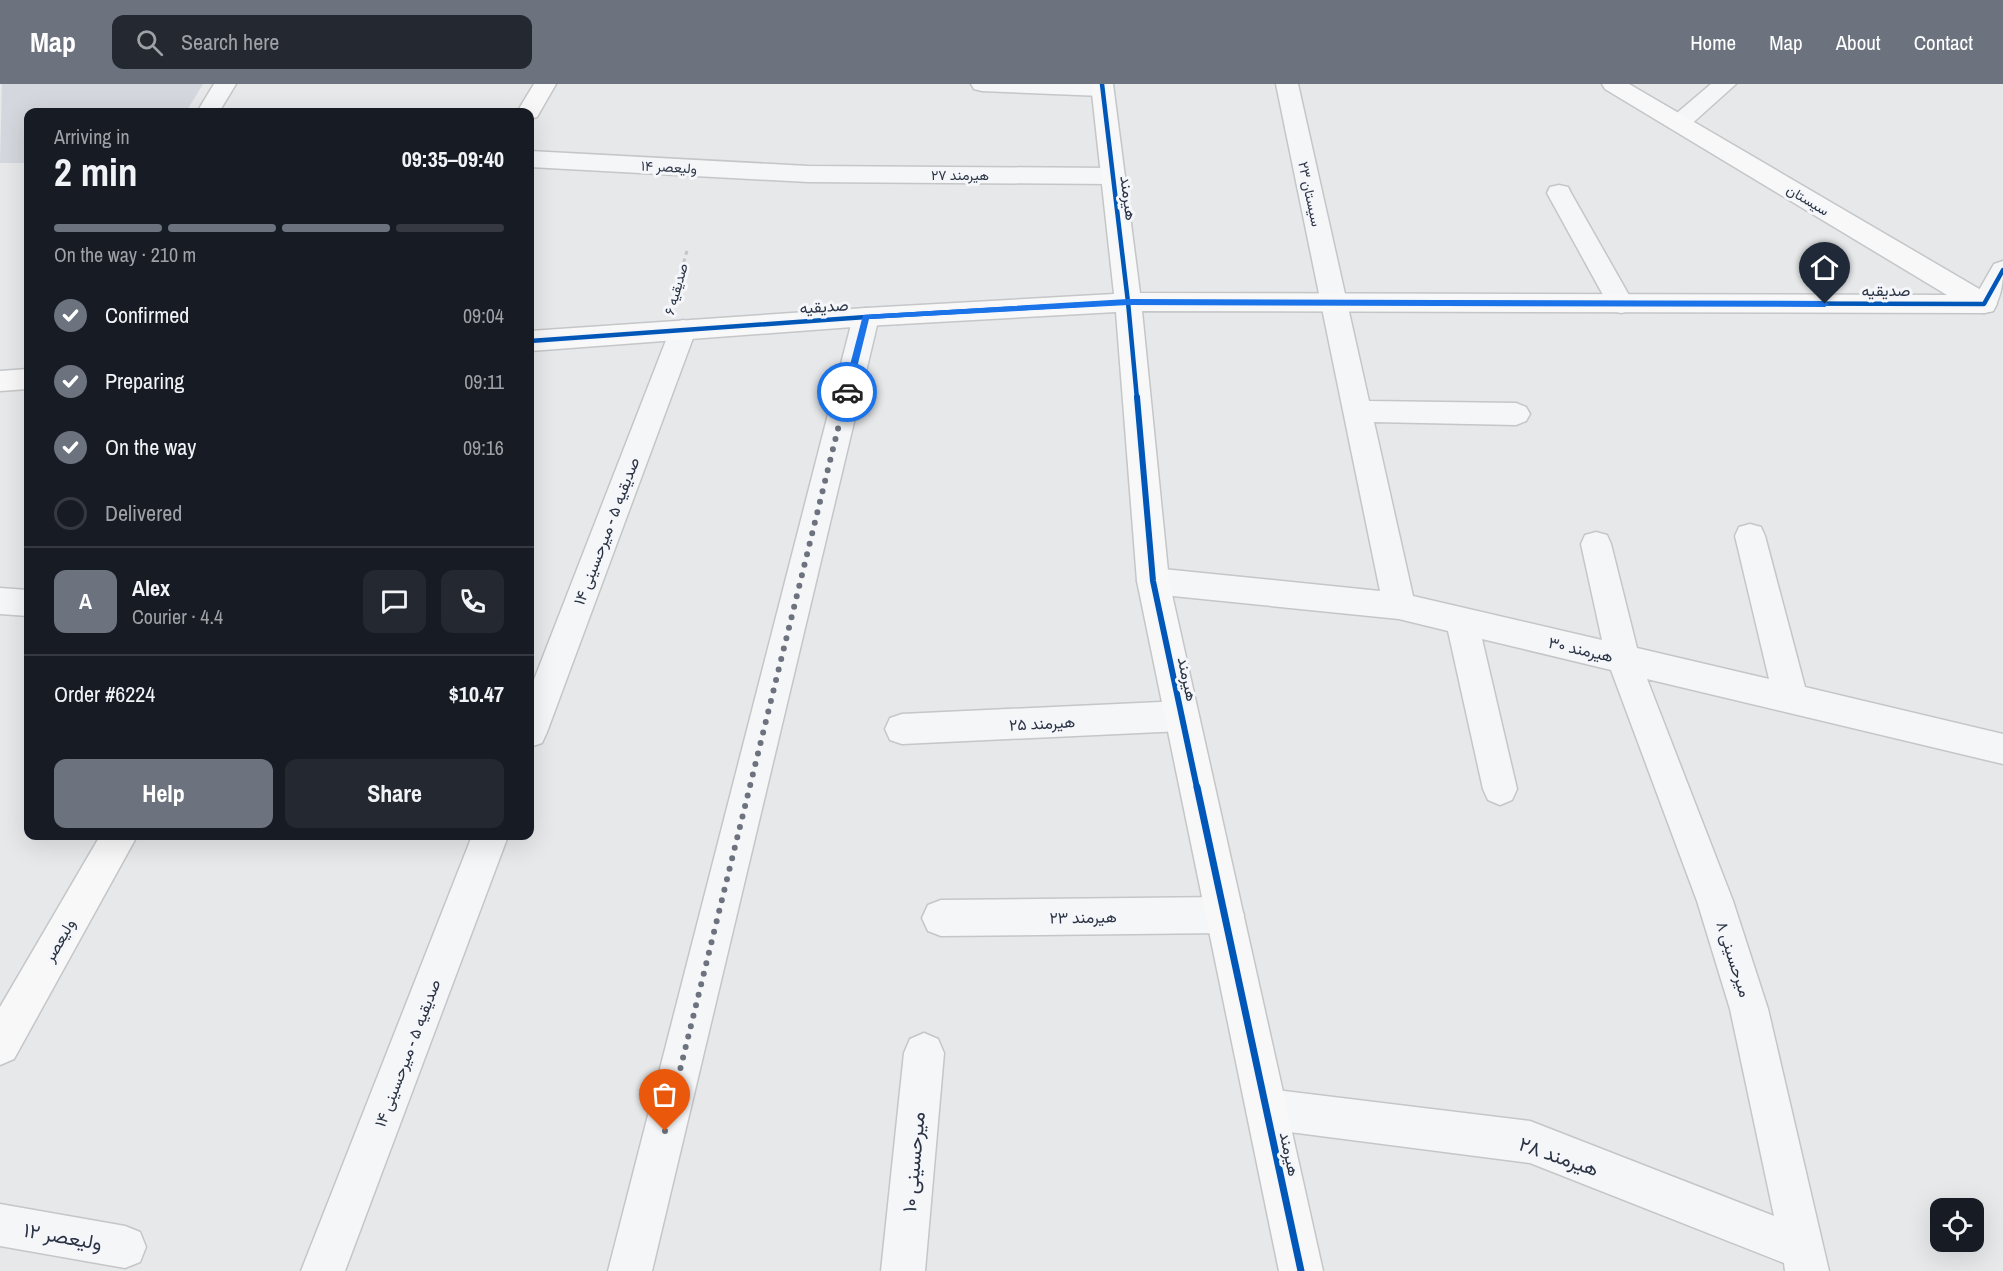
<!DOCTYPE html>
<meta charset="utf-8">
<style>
:root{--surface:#171b24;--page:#242831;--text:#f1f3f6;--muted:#9ea1a6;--line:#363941;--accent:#6c737f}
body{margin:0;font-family:"Archivo Narrow",Vazirmatn,sans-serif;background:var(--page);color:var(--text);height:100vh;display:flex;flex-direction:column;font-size:22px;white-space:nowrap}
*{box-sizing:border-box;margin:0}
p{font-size:20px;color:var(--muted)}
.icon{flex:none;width:33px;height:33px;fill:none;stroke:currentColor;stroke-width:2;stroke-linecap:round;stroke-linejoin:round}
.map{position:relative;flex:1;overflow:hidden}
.details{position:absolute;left:24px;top:24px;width:510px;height:732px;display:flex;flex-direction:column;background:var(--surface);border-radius:12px;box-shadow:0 6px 24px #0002}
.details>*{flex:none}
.buttons{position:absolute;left:1930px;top:1114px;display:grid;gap:12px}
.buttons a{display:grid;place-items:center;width:54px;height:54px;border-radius:12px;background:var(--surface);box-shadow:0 6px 24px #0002;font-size:30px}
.pin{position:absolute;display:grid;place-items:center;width:51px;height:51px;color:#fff;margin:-62px -26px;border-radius:50% 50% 50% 0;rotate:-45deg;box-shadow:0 0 6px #0007}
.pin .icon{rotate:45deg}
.courier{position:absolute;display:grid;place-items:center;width:60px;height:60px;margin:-30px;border:4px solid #1a73e8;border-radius:50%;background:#fff;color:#222;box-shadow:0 2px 8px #0007}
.summary em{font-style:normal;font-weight:800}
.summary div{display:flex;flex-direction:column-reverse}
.summary{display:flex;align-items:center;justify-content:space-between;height:102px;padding:0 30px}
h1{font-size:39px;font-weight:800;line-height:45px}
.bar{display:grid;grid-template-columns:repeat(4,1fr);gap:9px 6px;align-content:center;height:72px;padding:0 30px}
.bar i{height:8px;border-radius:4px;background:var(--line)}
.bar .on{background:var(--accent)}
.bar p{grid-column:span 4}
.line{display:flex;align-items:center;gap:15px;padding:0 30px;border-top:2px solid var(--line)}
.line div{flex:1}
.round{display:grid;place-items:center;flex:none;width:63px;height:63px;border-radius:12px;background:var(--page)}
ol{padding:0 30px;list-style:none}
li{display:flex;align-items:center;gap:18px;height:66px}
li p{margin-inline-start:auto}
li .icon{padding:6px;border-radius:50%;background:var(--accent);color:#fff;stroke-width:4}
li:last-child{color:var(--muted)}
li i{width:33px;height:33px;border:3px solid var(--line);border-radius:50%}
.button{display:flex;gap:12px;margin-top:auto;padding:12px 30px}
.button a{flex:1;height:69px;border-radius:12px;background:var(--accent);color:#fff;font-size:24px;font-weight:800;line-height:69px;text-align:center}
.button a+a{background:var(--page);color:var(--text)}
header{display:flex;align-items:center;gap:36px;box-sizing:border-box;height:84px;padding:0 30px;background:var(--accent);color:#fff}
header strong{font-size:28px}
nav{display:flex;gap:33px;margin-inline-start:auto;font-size:21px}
.search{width:420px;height:54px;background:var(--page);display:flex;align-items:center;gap:15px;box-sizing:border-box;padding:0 21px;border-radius:12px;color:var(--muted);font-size:22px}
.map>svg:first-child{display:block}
</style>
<header>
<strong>Map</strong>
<div class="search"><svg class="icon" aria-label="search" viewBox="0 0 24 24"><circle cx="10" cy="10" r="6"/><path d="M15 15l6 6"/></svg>Search here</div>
<nav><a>Home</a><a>Map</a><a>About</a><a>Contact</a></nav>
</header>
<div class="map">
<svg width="2003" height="1187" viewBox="0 0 2003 1187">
<rect width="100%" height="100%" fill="#e6e8ea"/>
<path fill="#d4d7dd" d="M2,0H203L186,28H28V79H0Z"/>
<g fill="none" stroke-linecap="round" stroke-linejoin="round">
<defs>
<path id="street" d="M214,0H236L219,28H197Z
M971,0H1109L1113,5L1110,10L1102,12L982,7L974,5Z
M1276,0H1298L1369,317L1516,319L1526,323L1530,330L1526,337L1516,341L1374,338L1413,512L1602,556L1581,460L1585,451L1596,448L1607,451L1611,460L1637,564L1769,595L1735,452L1739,443L1750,440L1761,443L1765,452L1805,603L2003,650V680L1647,595L1733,817L1768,925L1829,1187H1785L1784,1179L1530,1079L1267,1045L1253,1039L1247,1025L1253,1011L1267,1005L1530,1037L1774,1132L1730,925L1697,817L1611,586L1482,555L1517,705L1512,716L1500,721L1488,716L1483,705L1448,547L1399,535L1153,510L1142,506L1137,497L1142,488L1153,484L1380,507Z
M1711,0H1736L1687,44L1679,46L1671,44L1667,39L1671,34Z
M530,67L808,82L1113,84L1122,87L1125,92L1122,97L1113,100L808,98L530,83Z
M1559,101L1568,103L1571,109L1634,220L1630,227L1621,229L1612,227L1608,220L1547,109L1550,103Z
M2003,177C2003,198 2003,208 1993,227L1984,229L1975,227L1971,220L1994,180Z
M866,224L875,226L879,233L652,1187H608L853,233L857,226Z
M683,236L693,239L696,246L547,648L542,659L530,663V606L670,246L673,239Z
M0,504L28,506V532L0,530Z
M1182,617L1194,621L1199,632L1194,643L1182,647L902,660L890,656L885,645L890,634L902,630Z
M472,752H508L345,1187H301Z
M1225,813L1238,818L1244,831L1238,844L1225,849L941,852L928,847L922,834L928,821L941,816Z
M924,949L938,955L944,969L925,1187H881L904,969L910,955Z
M0,1120L125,1142L140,1148L146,1163L140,1178L125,1184L0,1162Z"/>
<path id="secondary" d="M534,0H556L537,33L530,35V28H517Z
M1091,0H1113L1140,209L1947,211L1605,5L1602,0H1629L1993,213L1997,220L1993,227L1984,229L1142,227L1169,497L1323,1187H1279L1137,497L1116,228L866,242L530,267V247L866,224L1114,210Z
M28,285V305L0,307V287Z
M100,752H137L14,975L0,981V923Z"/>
</defs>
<use href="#street" stroke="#c4c6c8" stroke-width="3"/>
<use href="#secondary" stroke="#c4c6c8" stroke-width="3"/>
<path stroke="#c5c6ca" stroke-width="3" stroke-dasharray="4 4" stroke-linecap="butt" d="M673,217L688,163"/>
<use href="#street" fill="#f5f6f7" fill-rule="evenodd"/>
<use href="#secondary" fill="#f8f8f8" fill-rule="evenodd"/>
<defs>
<path id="cycleway-far2" d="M1102,0L1128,218L1137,315
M530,257L866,233L1128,218L1984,220L2003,186"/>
<path id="cycleway-far1" d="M1137,313L1153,497L1197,704"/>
<path id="cycleway" d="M1197,703L1301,1187"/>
</defs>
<use href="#cycleway-far2" stroke="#f4f6f9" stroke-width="8"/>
<use href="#cycleway-far1" stroke="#f4f6f9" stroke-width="10"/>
<use href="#cycleway" stroke="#f4f6f9" stroke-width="10"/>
<use href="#cycleway-far2" stroke="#0057b8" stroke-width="4.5"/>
<use href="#cycleway-far1" stroke="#0057b8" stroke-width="6"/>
<use href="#cycleway" stroke="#0057b8" stroke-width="7"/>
</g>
<path fill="#1a73e8" d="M1128,215L1825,217L1829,220L1825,223L1128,221L869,235L851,308L847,311L843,308L863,231Z"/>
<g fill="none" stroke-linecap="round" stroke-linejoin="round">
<path stroke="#6c737f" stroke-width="6" stroke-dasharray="0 10.8" d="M665,1047L847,308"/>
</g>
<g text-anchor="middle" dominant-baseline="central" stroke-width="6" stroke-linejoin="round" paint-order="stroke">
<g font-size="14" fill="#2b3445" stroke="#f4f6f9">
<text transform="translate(669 83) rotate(3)">ولیعصر ۱۴</text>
<text x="960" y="91">هیرمند ۲۷</text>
<text transform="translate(1310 110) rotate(78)">سیستان ۲۳</text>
<text transform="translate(1808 116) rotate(31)">سیستان</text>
<text transform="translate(676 205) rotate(-74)">صدیقیه ۶</text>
</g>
<g font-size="16" fill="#2b3445" stroke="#f4f6f9">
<text transform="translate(1129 114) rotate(83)">هیرمند</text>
<text x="1886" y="206">صدیقیه</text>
<text transform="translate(824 222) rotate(-4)">صدیقیه</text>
<text transform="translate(606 447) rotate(-69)">صدیقیه ۵ - میرحسینی ۱۴</text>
<text transform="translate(1581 565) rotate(13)">هیرمند ۳۰</text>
<text transform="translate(1188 595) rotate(78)">هیرمند</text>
<text transform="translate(1042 639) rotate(-3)">هیرمند ۲۵</text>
<text transform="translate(1083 833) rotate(-1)">هیرمند ۲۳</text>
<text transform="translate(59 856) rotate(-60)">ولیعصر</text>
<text transform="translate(1734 875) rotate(72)">میرحسینی ۸</text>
<text transform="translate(407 969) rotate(-69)">صدیقیه ۵ - میرحسینی ۱۴</text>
<text transform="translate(1290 1070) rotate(78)">هیرمند</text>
</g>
<g font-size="20" fill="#2b3445" stroke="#f4f6f9">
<text transform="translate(1559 1072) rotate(19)">هیرمند ۲۸</text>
<text transform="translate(913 1078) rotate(-85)">میرحسینی ۱۰</text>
<text transform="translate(63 1152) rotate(10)">ولیعصر ۱۲</text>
</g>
</g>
</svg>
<div class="buttons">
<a><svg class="icon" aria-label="locate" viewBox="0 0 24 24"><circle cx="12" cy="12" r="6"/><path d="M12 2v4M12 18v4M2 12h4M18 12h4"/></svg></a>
</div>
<div class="pin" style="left:665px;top:1047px;background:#ea580c"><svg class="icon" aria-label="bag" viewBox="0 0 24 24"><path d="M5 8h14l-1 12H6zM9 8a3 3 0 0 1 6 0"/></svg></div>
<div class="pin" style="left:1825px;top:220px;background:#1f2937"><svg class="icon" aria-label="home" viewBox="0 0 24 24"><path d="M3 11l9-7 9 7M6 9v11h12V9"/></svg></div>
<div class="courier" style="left:847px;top:308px"><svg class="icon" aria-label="car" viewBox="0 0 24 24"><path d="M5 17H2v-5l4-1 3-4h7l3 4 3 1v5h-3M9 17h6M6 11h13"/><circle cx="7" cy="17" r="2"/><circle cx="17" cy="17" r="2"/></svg></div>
<section class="details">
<div class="summary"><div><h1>2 min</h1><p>Arriving in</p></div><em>09:35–09:40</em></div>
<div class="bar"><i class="on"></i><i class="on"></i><i class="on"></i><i></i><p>On the way · 210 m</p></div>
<ol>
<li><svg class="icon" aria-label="check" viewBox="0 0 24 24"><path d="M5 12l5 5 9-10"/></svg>Confirmed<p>09:04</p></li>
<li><svg class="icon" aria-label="check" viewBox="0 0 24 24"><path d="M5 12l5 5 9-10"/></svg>Preparing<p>09:11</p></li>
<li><svg class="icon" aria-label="check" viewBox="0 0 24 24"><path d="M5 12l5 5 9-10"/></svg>On the way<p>09:16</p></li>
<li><i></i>Delivered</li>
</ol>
<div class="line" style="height:108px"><b class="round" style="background:var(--accent);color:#fff">A</b><div><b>Alex</b><p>Courier · 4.4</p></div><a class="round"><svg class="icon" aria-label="chat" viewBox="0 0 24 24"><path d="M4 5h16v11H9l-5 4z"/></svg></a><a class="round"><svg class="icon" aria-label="phone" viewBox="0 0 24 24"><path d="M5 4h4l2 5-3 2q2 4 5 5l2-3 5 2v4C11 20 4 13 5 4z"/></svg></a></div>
<div class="line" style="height:78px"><div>Order #6224</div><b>$10.47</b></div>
<div class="button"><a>Help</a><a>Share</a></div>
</section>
</div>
